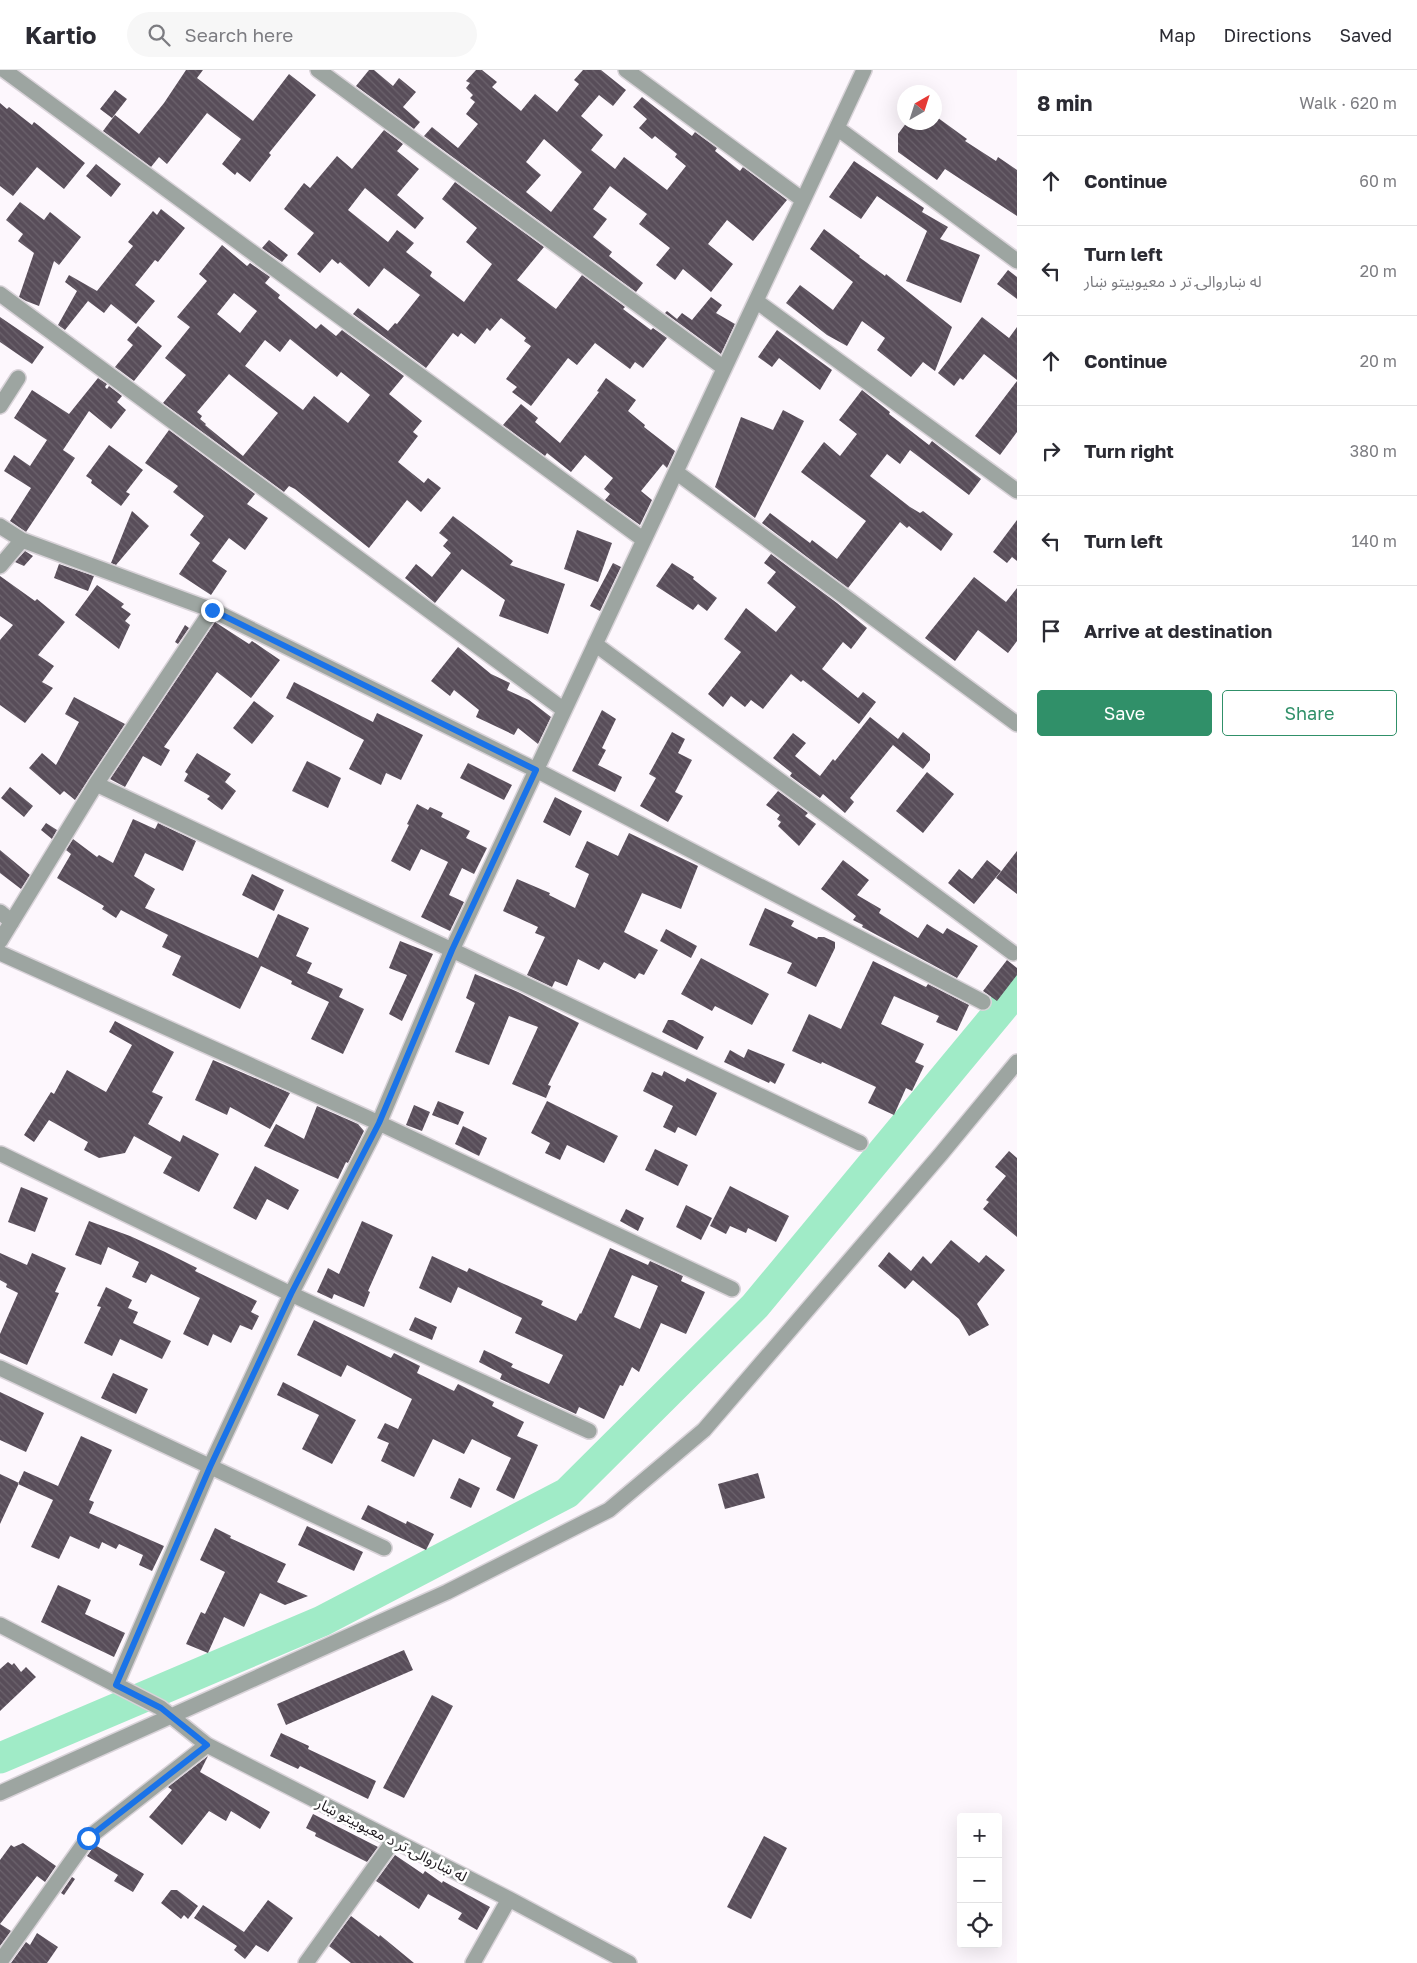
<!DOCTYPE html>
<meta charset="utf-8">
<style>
body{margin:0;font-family:"Golos Text","Noto Sans Arabic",sans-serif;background:#f7f7f7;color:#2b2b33}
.controls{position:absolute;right:15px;bottom:15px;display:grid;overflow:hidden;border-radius:5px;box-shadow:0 5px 20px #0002}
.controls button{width:45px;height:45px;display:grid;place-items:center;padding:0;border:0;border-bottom:1px solid #e1e1e2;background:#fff;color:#2b2b33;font:25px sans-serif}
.compass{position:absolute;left:897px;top:15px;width:45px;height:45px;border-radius:50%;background:#fff;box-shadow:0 5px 20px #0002;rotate:39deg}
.stop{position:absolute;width:15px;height:15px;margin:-11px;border:4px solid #1a73e8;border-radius:50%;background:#fff}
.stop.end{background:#1a73e8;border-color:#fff;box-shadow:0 1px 5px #0008}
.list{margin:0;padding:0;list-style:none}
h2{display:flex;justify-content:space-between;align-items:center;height:65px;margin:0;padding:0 20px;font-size:21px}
h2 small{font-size:16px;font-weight:400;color:#7c7c81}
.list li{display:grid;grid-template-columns:32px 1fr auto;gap:15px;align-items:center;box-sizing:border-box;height:90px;padding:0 20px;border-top:1px solid #e1e1e2}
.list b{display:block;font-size:19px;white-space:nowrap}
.list p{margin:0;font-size:16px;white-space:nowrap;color:#7c7c81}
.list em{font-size:16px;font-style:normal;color:#7c7c81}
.actions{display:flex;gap:10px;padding:15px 20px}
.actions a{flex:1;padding:11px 0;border:1px solid #309069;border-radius:5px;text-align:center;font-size:18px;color:#309069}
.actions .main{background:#309069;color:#fff}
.icon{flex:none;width:28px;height:28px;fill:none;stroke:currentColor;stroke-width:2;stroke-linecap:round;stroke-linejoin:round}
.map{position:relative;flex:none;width:1017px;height:1893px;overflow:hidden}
header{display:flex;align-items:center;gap:30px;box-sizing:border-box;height:70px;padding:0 25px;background:#fff;border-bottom:1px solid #e1e1e2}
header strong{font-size:24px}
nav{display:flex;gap:28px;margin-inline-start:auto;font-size:18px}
.search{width:350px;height:45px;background:#f7f7f7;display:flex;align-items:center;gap:12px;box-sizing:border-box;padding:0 18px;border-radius:28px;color:#7c7c81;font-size:19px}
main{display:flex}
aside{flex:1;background:#fff}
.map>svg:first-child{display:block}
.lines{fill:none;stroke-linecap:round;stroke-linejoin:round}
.river{stroke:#a0ebc7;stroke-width:31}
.building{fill:url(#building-back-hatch);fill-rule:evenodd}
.minor-casing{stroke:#d9d3d9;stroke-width:18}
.minor{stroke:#9da5a1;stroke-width:15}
.route{stroke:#1a73e8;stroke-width:6}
.labels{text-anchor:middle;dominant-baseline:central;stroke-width:5;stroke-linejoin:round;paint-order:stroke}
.street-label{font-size:15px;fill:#1e191e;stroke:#fff}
</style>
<header>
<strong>Kartio</strong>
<div class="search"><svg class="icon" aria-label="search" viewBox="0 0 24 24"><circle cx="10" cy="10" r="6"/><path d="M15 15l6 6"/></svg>Search here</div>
<nav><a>Map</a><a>Directions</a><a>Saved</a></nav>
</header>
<main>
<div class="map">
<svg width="1017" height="1893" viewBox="0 0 1017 1893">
<defs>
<pattern id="building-back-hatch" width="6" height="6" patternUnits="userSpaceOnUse" patternTransform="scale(1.25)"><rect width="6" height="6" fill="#584d59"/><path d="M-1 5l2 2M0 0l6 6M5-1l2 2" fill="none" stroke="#6c636d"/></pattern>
</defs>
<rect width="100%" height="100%" fill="#fdf7fd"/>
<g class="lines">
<path class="river" d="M0 1688 322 1551 567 1423 755 1236 1017 920"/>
</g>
<path class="building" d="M186 0H203L197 8 253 51 289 4 316 25 269 83 271 85 250 112 237 102 235 105 222 94 241 69 207 43 167 94 159 87 151 97 103 61 115 45 139 64 164 33Z
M369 0H374L393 16 399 8 416 22 403 37 420 52 414 59 356 16Z
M476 0H482L497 12 492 17 521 41 535 24 557 42 579 14 574 10 583 0H601L626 20 613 36 599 25 581 46 603 65 591 80 615 99 624 87 667 120 686 96 675 87 677 84 655 66 652 69 639 58 647 49 633 37 642 27 692 66 695 62 717 78 715 81 740 101 743 97 787 130 753 171 727 150 708 174 733 194 711 222 683 199 675 210 656 195 670 178 639 154 647 144 610 116 593 139 607 149 593 167 612 182 609 186 643 213 636 222 424 66 432 57 458 78 478 54 466 44 475 32 470 28 473 25 466 18 470 13 466 11ZM544 69 582 102 551 142 526 122 541 105 526 92Z
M115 20 127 29 112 48 100 39Z
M0 33 7 39 9 37 32 55 34 52 38 55 85 93 64 119 37 97 13 126 0 116Z
M934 45 967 69 965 71 996 91 998 87 1017 100V146L945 99 937 110 898 82V64L907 52H934Z
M384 60 403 74 397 81 419 99 397 125 424 148 415 159 365 118 348 140 388 172 397 160 414 173 406 182 432 202 430 206 464 232 492 194 466 172 477 158 442 129 455 112 544 177 517 210 556 239 582 205 625 237 623 239 651 260 653 258 667 268 643 298 635 292 630 299 595 273 577 295 568 288 531 336 512 322 517 317 506 309 531 276 524 271 526 268 501 248 490 261 487 258 475 274 461 263 458 267 453 263 426 298 353 244 358 238 388 261 395 253 397 254 420 225 384 198 369 217 340 192 338 194 332 189 320 203 297 184 314 163 284 139 304 113 310 118 337 86 352 99Z
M854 91 924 138 922 142 948 157 940 169 980 185 961 233 906 211 927 161 877 126 861 149 829 127Z
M96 94 121 114 111 127 86 106Z
M20 132 44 150 50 142 81 167 59 195 54 191 39 236 26 231 19 227 34 183 18 171 23 164 6 150Z
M161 139 185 158 158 192 155 190 135 215 155 231 136 254 111 234 104 243 88 231 65 260 58 255 77 221 65 212 69 205 97 221 133 176 128 172 153 141 157 145Z
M824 159 860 186 859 187 885 206 886 204 952 257 935 301 923 292 911 307 877 280 885 268 862 251 847 276 827 265 786 233 800 215 833 240 853 212 810 179Z
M269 170 288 185 282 192 262 178Z
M222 175 247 196 250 193 270 207 265 213 280 225 278 228 316 259 321 254 336 266 342 260 404 306 389 324 422 351 413 362 418 366 398 392 424 413 428 408 441 418 421 442 407 430 369 478 295 419 289 416 284 422 163 333 186 305 165 288 190 257 177 247 207 211 199 204ZM234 223 257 241 240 263 217 244ZM290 269 337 307 341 302 370 325 348 353 314 326 303 340 245 296 265 270 280 282ZM229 304 278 343 243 386 205 355 206 354 200 349 202 346 197 342Z
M1008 200 1017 207V229L997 214Z
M711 227 722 235 716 243 735 254 721 284 665 243 667 241 677 249 682 243 692 250Z
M0 247 44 277 32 294 0 272Z
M982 247 1009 268 1017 257V310L984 284 963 310 960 308 954 316 938 303Z
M138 256 162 276 134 311 115 297 133 275 127 270Z
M777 260 832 300 820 320 779 288 772 297 758 287Z
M98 308 107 314 105 317 107 319 109 316 122 326 117 332 126 340 111 359 89 341 63 380 75 388 26 462 10 451 31 418 4 401 14 385 30 396 47 370 14 348 32 320 69 344Z
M606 308 636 330 628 341 645 355 644 357 675 381 667 398 663 394 641 421 652 430 640 455 605 430 610 424 604 419 613 408 585 385 571 402 547 383 545 386 503 355 521 334 538 348 535 352 560 373 599 322 597 321Z
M1017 311V362L1000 385 975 366Z
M862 320 890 342 889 344 929 375 932 371 981 409 969 425 910 380 900 394 887 384 870 406 910 437 920 443 923 441 953 464 941 481 909 456 907 458 900 452 848 518 762 453 770 443 810 473 812 470 837 489 866 451 801 402 824 372 840 386 857 364 839 350Z
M783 340 804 351 755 448 715 417 741 347 773 360Z
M169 360 255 424 247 434 268 448 245 480 229 468 212 491 227 501 211 525 179 504 200 473 190 465 204 446 173 422 178 416 145 393Z
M109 375 143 400 126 422 130 424 121 436 91 413 92 410 86 406Z
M132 441 149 456 116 495 111 493Z
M453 446 513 491 510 495 565 514 548 564 499 546 505 530 462 499 435 533 405 508 416 494 432 507 451 483 443 476 448 470 439 463Z
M1017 450V491L1012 487 1007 493 993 482Z
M577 460 612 473 598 512 564 499Z
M25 481 33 486 24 496 15 492Z
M771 484 837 533 867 558 851 579 843 572 822 599 858 628 863 622 876 632 859 654 803 610 801 612 791 604 763 639 751 630 745 637 731 626 723 637 708 624 741 582 724 569 746 538 776 562 796 537 767 513 776 502 764 493Z
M613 493 621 497 600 541 590 536Z
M672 493 694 507 693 509 717 528 707 541 698 534 693 540 656 516Z
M59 494 94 506 88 521 54 508Z
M0 506 35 531 37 529 65 552 38 585 54 596 42 612 53 618 25 653 0 635V570L13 555 0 546Z
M974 507 1006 532 1017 518V571L1008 583 978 560 955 591 925 568Z
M97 515 124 534 121 537 131 544 125 551 130 555 119 579 75 545Z
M215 552 249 574 252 571 280 590 251 628 217 602 164 677 170 680 161 696 143 686 125 717 110 709Z
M185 555 189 558 178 574 175 572Z
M458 577 491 604 510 613 507 620 529 630 551 647 538 674 518 658 514 665 476 647 479 640 454 620 450 626 431 611Z
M294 612 373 652 377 643 423 665 401 710 386 703 381 715 349 699 364 670 286 628Z
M74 627 125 654 75 730 64 721 60 725 29 698 42 683 56 695 79 652 65 644Z
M254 631 274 646 252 674 233 658Z
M602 640 616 649 602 678 606 680 598 695 622 707 615 722 572 701Z
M870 647 898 669 903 662 930 684V690L923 699 893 675 850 728 854 732 845 743 823 724 820 728 790 706 792 703 773 688 793 663 806 673 795 686 820 706 833 689 835 691Z
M672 662 685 669 678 683 692 690 675 722 683 726 668 752 640 736 656 708 649 704Z
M197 683 231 704 225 712 236 721 222 740 207 729 210 726 184 711 188 704 185 702Z
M307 691 341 708 328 738 292 721Z
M468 693 512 715 504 730 460 708Z
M927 702 954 724 923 763 896 741Z
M10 717 33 736 24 747 1 728Z
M778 721 808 743 805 746 816 754 799 776 778 756 781 752 777 749 780 745 766 735Z
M555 727 582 741 570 766 543 752Z
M417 734 428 740 430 737 443 743 441 747 470 761 466 768 487 778 474 804 462 798 449 825 464 832 450 861 421 847 448 792 421 779 410 801 391 791 409 755 407 754Z
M133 749 155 759 158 753 196 771 183 801 145 783 134 806 155 819 145 838 258 888 278 844 309 858 296 886 312 893 307 903 343 919 339 927 364 939 343 984 311 969 329 932 291 914 292 911 261 896 240 939 172 905 181 886 162 877 168 865 121 840 116 848 102 839 104 836 57 808 71 784 66 780 73 769 97 787 99 785 113 793Z
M46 753 57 760 52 769 41 760Z
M629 763 698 796 681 839 642 823 624 862 658 880 644 905 639 903 635 909 604 892 599 900 578 889 567 916 555 911 552 917 527 905 545 867 535 863 538 857 503 841 517 809 550 823 549 825 575 838 589 804 575 797 587 771 618 786Z
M0 780 30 805 21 819 0 803Z
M1017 781V824L996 808Z
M843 790 869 810 857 825 881 839 879 843 918 868 927 854 943 864 947 858 978 876 957 908 862 857 863 855 853 850 856 846 821 819Z
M987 790 1001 801 974 834 948 813 959 799 972 809Z
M252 804 284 820 274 841 242 825Z
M765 838 794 851 791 856 817 869 818 867H824L835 872V878L816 917 787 903 792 893 749 875Z
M666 859 697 876 691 888 660 871Z
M400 871 433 884 402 951 389 944 407 905 389 898Z
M701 888 769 924 752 955 715 936 712 941 681 924Z
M1007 890 1017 898V905L997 931 983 921Z
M873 891 926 917 928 914 969 935 957 961 936 952 939 946 894 926 881 954 924 974 915 992 924 996 912 1021 906 1018 894 1045 868 1033 876 1017 822 992 821 994 792 981 809 944 841 959Z
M475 904 518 922 579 953 548 1015 551 1016 546 1028 512 1014 538 957 509 946 489 995 455 982 475 933 466 928Z
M668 950H673L704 967 697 980 662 962Z
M115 951 174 982 152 1022 163 1027 148 1054 180 1072 183 1065 219 1084 199 1122 163 1103 172 1087 134 1066 125 1083 99 1088 84 1080 88 1072 49 1050 34 1072 24 1065 51 1022 54 1024 67 1000 106 1022 132 975 109 962Z
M748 979 785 994 775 1014 770 1011 769 1013 724 992 730 980 744 988Z
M213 990 290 1023 270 1059 230 1037 227 1045 195 1030Z
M664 1001 685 1012 687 1008 717 1023 696 1066 678 1057 675 1063 663 1057 673 1036 643 1021 652 1002 662 1006Z
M438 1031 464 1042 458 1055 432 1045Z
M547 1031 618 1066 604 1093 567 1075 560 1090 545 1083 550 1073 531 1063Z
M414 1035 430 1042 422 1061 406 1055Z
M317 1036 358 1054 364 1061 348 1093 346 1092 338 1109 264 1076 276 1054 304 1069Z
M463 1056 487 1068 479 1086 455 1074Z
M655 1079 688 1095 678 1116 645 1100Z
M1009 1081 1017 1088V1167L983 1139 989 1132 986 1130 1006 1106 995 1097Z
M255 1096 299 1120 288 1140 267 1129 256 1150 233 1138Z
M730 1116 789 1146 776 1172 748 1158 746 1163 730 1156 726 1164 710 1156Z
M21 1117 48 1128 35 1162 8 1152Z
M686 1135 712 1148 701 1170 676 1157Z
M626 1139 644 1148 638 1161 620 1151Z
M89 1151 130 1166 165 1182 197 1198 195 1201 257 1231 251 1242 259 1246 252 1260 240 1255 231 1273 213 1264 208 1276 183 1264 200 1228 151 1204 146 1213 132 1207 139 1192 108 1177 101 1195 75 1185Z
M362 1151 393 1165 368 1221 370 1222 364 1237 334 1224 332 1229 317 1222 328 1198 339 1204Z
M951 1170 979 1193 986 1185 1005 1200 977 1234 989 1255 969 1266 959 1249 913 1210 905 1219 878 1196 889 1182 911 1201 923 1186 931 1194Z
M610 1178 648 1195 650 1191 683 1206 681 1211 705 1222 686 1264 661 1253 639 1302 632 1297 623 1316 620 1315 604 1349 579 1337 576 1344 500 1309 502 1304 479 1292 484 1280 513 1294 511 1297 549 1314 563 1285 515 1263 522 1248 458 1217 451 1233 419 1218 432 1186 467 1202 469 1198 504 1214 543 1231 541 1235 576 1251 580 1243 581 1244ZM632 1205 658 1216 640 1259 614 1247Z
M0 1183 27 1195 32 1183 66 1198 55 1222 59 1223 27 1295 0 1283V1264L18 1223 6 1217 7 1214 0 1210Z
M106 1217 132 1230 128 1238 138 1242 133 1253 171 1271 162 1289 120 1269 112 1286 84 1273 101 1237 97 1236Z
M415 1247 437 1257 432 1270 409 1260Z
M314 1250 391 1288 394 1283 420 1296 417 1303 454 1321 458 1314 494 1332 492 1336 524 1352 517 1366 538 1375 514 1429 496 1420 511 1388 472 1369 464 1384 433 1369 414 1407 381 1391 389 1373 377 1368 385 1353 398 1359 412 1329 347 1295 341 1307 297 1285Z
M113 1303 148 1319 136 1344 101 1328Z
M283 1312 356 1350 332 1394 302 1379 319 1345 277 1325Z
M0 1322 44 1343 26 1382 0 1370Z
M81 1366 112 1380 89 1430 94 1432 89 1443 164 1476 152 1501 139 1495 143 1485 119 1474 116 1479 102 1472 99 1479 70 1466 59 1489 31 1477 53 1430 18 1414 24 1401 58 1416Z
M758 1403 765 1428 725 1439 718 1414Z
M0 1404 19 1413 0 1454Z
M459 1408 480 1418 471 1438 450 1428Z
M368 1435 406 1454 407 1451 434 1464 426 1480 361 1449Z
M307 1456 363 1482 354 1501 298 1475Z
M215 1458 231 1466 230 1468 286 1494 277 1512 308 1526 285 1535 260 1523 244 1557 224 1547 208 1583 186 1574 201 1542 205 1544 225 1502 200 1490Z
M58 1515 91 1530 85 1544 125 1563 114 1587 41 1552Z
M404 1580 413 1600 286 1655 277 1634Z
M8 1592 12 1595 14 1593 21 1602 26 1597 36 1607 0 1641V1599Z
M432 1625 453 1636 404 1728 383 1718Z
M281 1663 309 1676 308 1679 376 1711 368 1729 300 1696 298 1699 270 1686Z
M208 1686 200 1702 270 1742 260 1759 231 1741 226 1751 209 1741 182 1775 149 1747 172 1720 168 1717Z
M313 1744 378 1777 367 1792 315 1766 316 1763 306 1758Z
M764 1766 787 1778 751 1849 727 1837Z
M23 1773 56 1796 45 1812 37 1806 0 1854 11 1861 0 1876V1790L11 1775 14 1777Z
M95 1775 144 1804 133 1822 114 1811 118 1805 87 1786Z
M395 1785 423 1804 425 1801 442 1813 443 1811 490 1837 477 1860 458 1849 462 1843 428 1824 419 1839 376 1811Z
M72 1807 75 1809 64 1825 61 1823Z
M171 1820H177L198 1836 188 1849 184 1845 181 1849 161 1833Z
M268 1830 293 1848 268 1882 256 1875 245 1889 234 1880 237 1876 194 1848 203 1835 244 1862Z
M351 1846 379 1867 380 1865 414 1893H351L329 1876Z
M37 1863 58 1877 47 1893H11L26 1872 30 1875Z"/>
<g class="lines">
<defs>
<path id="minor" d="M4 0 644 470
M318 0 724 298
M626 0 803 130
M837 58 1017 191
M0 224 564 640
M756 231 1017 421
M0 336 18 308
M676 402 1017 654
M0 456 22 470 212 540 536 700 983 932
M0 496 22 470
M595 574 1013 883
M96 714 452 880 860 1073
M0 842 12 852
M0 871 96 714 212 540
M0 883 379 1053 732 1219
M1 1084 291 1224 589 1361
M0 1298 384 1478
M0 1555 161 1638 207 1675 509 1829 629 1893
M116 1615 210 1397 291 1224 379 1053 452 880 864 0
M0 1723 447 1522 609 1440 704 1360 941 1084 1017 992
M0 1892 88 1768 207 1675
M306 1893 394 1770
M473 1893 509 1829"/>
</defs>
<use href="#minor" class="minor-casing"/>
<use href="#minor" class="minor"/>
</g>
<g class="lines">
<path class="route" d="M88 1768 207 1675 161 1638 116 1615 210 1397 291 1224 379 1053 452 880 536 700 212 540"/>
</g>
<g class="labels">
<g class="street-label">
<text transform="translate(392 1769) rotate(27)">له ښاروالۍ تر د معیوبیتو ښار</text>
</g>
</g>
</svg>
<div class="controls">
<button>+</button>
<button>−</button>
<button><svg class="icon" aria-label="locate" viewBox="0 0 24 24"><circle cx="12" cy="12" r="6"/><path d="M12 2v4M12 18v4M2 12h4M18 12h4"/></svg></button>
</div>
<svg class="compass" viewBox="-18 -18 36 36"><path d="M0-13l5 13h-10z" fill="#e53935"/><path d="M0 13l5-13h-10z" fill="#7c7c81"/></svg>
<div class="stop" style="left:88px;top:1768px"></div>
<div class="stop end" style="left:212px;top:540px"></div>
</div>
<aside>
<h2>8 min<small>Walk · 620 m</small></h2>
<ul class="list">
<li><svg class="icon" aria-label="ahead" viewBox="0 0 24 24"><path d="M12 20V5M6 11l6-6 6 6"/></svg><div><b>Continue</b></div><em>60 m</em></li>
<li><svg class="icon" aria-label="left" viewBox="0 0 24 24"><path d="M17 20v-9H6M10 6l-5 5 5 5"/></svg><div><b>Turn left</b><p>له ښاروالۍ تر د معیوبیتو ښار</p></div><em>20 m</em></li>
<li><svg class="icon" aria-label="ahead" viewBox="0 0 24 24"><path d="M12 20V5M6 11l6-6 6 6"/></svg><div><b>Continue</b></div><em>20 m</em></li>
<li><svg class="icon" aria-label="right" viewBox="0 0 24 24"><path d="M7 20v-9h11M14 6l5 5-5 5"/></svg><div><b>Turn right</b></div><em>380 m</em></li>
<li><svg class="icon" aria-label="left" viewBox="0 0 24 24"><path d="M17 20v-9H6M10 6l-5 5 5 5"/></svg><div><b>Turn left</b></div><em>140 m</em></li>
<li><svg class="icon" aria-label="arrive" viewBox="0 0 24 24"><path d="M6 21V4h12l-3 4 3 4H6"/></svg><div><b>Arrive at destination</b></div></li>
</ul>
<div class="actions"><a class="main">Save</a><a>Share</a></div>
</aside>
</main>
